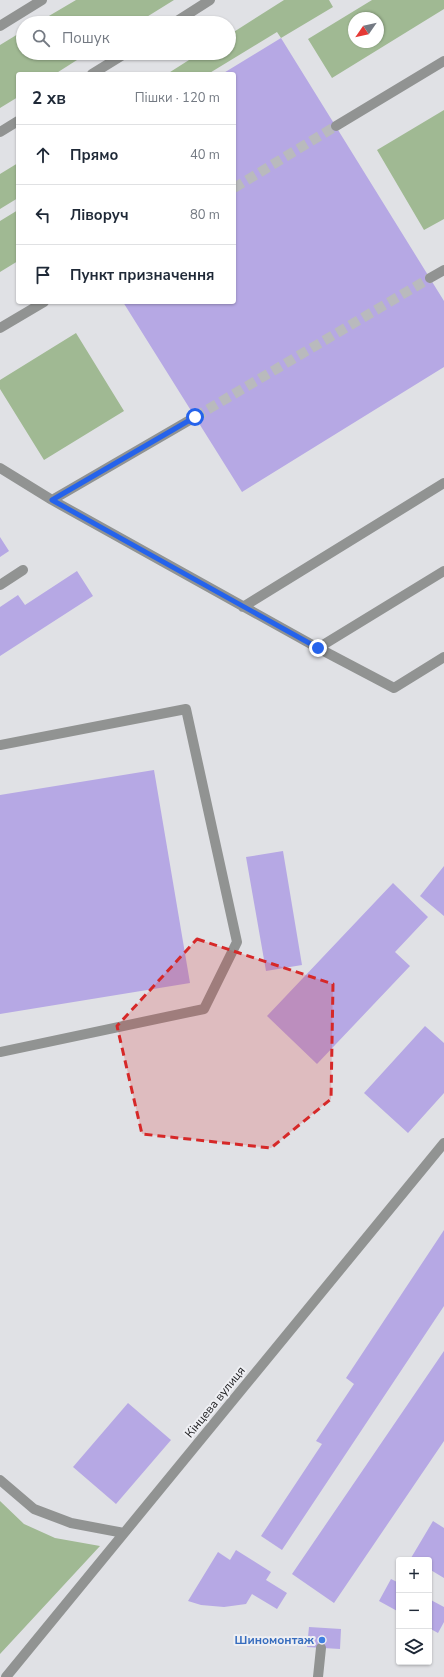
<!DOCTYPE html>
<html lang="uk">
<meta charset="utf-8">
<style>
body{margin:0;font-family:"Nunito Sans",sans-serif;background:#f6f6f7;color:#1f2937}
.controls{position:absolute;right:12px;bottom:12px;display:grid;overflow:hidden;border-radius:4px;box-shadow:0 1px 3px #0004}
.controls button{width:36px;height:36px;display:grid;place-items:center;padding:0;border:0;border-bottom:1px solid #e0e1e3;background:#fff;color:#1f2937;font:20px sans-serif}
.compass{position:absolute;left:348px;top:12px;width:36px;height:36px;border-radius:50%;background:#fff;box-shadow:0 1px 3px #0004;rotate:236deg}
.stop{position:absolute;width:12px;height:12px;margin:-9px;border:3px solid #2563eb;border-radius:50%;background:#fff}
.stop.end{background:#2563eb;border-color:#fff;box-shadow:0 1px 4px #0008}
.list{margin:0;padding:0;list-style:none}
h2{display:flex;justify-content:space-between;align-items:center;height:52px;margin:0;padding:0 16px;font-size:17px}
h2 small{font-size:13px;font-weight:400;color:#747a83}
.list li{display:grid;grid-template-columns:26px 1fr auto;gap:12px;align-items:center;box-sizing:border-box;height:60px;padding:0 16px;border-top:1px solid #e0e1e3}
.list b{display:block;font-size:15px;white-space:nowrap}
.list em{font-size:13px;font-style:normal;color:#747a83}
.icon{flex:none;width:22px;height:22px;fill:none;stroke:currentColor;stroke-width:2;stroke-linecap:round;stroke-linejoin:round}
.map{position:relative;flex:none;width:444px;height:1677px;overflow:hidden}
.search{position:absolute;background:#fff;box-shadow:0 1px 3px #0004;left:16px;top:16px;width:220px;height:44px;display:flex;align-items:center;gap:10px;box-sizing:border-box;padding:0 14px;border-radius:22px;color:#747a83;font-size:15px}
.panel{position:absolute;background:#fff;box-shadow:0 1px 3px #0004;left:16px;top:72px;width:220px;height:232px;border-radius:4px}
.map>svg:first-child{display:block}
.green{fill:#a0b993;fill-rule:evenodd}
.building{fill:#b6a8e4}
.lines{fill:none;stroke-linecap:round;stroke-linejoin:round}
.minor-tunnel{stroke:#b9babd;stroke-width:10;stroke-dasharray:10 5;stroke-linecap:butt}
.minor{stroke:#919392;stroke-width:10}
.route{stroke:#2563eb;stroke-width:5}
.marked{fill:#d62828;fill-opacity:0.2;stroke:#d62828;stroke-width:3;stroke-dasharray:8 5;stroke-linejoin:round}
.shop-dot{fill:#3f7fe0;stroke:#eeeff3;stroke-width:1.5}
.labels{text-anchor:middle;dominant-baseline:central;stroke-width:4;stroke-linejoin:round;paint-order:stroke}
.street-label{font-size:12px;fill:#1c1c1e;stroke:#eeeff3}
.shop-label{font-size:12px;font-weight:bold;fill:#366cbe;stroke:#eeeff3;text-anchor:end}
</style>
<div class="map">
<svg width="444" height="1677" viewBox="0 0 444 1677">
<rect width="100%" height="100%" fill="#e0e1e5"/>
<path class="green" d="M76 0H174L137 23H37Z
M284 0H329L333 7 281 38 277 32 208 74H167L200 53H229V35Z
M372 0H444V9L332 78 308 39ZM354 18H378V42H354Z
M23 31V53H88L55 74H18V97L0 108V45Z
M444 110V219L424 230 377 150Z
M18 163V198L0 209V174Z
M18 210V261L0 272V221Z
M76 333 124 411 44 460 0 389V380Z
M0 1501 24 1524 55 1538 100 1546 0 1654Z"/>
<path class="building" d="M281 38 444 301V367L242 492 123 302H234V74H222Z
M0 537 9 551 0 557Z
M77 571 93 596 0 656V607L18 595 25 605Z
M154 770 190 983 0 1014V795Z
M283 851 302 965 266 971 246 857Z
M444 866V916L420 896Z
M393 883 428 917 395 952 410 966 317 1064 267 1016Z
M425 1026 444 1043V1093L408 1133 364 1093Z
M444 1230V1306L282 1550 261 1536 322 1444 316 1441 354 1384 346 1378Z
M444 1351V1441L334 1603 292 1574Z
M128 1403 171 1440 116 1504 73 1467Z
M433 1521 444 1528V1578L429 1569V1560H414L411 1558Z
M236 1550 271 1572 266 1580 287 1593 277 1609 252 1594 246 1604 224 1607 201 1605 188 1601 218 1552 230 1560Z
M391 1579 399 1583V1612L379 1601Z
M429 1599 444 1607V1622L438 1633 429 1628Z
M309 1627 341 1629 340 1649 307 1647Z"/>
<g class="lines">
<path class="minor-tunnel" d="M234 188 336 126
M195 417 430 278"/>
<path class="minor" d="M174 23 210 0
M0 26 42 0
M92 74 126 53
M336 126 444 61
M0 132 18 121
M430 278 444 270
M0 328 44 302
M0 468 52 500 318 648 444 571
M52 500 195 417
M0 585 23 570
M243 607 444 483
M318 648 394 688 444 657
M0 745 186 709 237 942 204 1009 0 1052
M0 1480 34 1509 71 1523 124 1533
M6 1677 444 1143
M318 1677 321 1648"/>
</g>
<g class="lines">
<path class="route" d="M195 417 52 500 318 648"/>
</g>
<path class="marked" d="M197 939 333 984 331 1099 271 1148 142 1134 117 1026Z"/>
<circle class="shop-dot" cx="322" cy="1640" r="4"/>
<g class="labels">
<g class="street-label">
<text transform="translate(215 1402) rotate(-51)">Кінцева вулиця</text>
</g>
<g class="shop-label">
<text x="314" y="1640">Шиномонтаж</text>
</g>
</g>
</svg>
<div class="controls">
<button>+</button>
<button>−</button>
<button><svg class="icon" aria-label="layers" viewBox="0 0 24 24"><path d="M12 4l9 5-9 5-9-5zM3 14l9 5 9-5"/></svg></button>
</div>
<svg class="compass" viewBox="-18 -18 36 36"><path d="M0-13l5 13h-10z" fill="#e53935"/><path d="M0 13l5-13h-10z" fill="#747a83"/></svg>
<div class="stop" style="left:195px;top:417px"></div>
<div class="stop end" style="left:318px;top:648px"></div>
<div class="search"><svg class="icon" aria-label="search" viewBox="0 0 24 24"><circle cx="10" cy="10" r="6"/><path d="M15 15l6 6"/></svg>Пошук</div>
<section class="panel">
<h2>2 хв<small>Пішки · 120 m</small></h2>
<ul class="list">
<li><svg class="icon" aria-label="ahead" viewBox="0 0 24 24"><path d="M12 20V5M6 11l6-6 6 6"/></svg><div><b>Прямо</b></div><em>40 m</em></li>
<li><svg class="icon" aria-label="left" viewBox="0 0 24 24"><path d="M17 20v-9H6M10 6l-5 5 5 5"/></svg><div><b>Ліворуч</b></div><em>80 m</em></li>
<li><svg class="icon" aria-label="arrive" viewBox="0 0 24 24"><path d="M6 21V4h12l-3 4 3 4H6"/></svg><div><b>Пункт призначення</b></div></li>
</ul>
</section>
</div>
